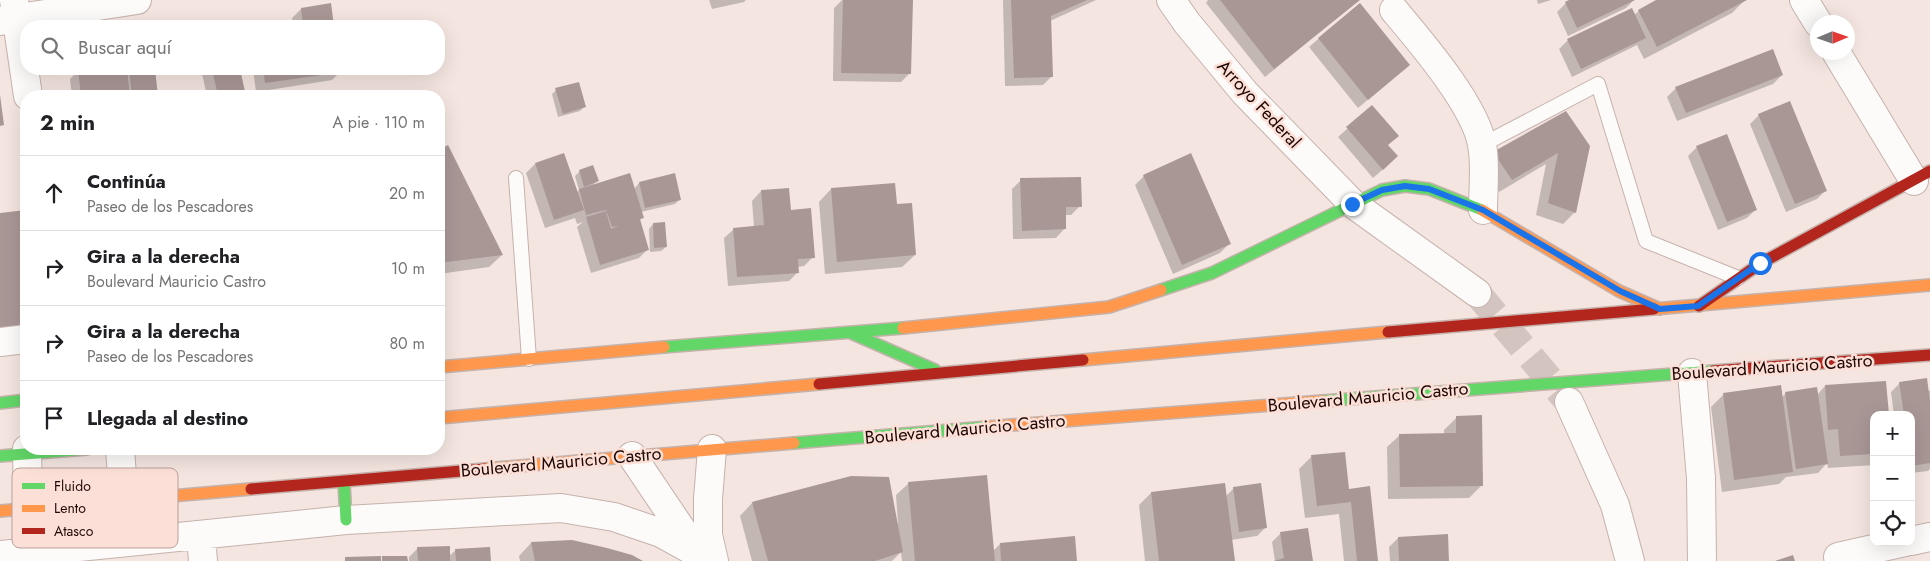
<!DOCTYPE html>
<html lang="es">
<meta charset="utf-8">
<style>
body{margin:0;font-family:Jost,sans-serif;background:#f6f6f6;color:#202124}
.controls{position:absolute;right:15px;bottom:15px;display:grid;overflow:hidden;border-radius:10px;box-shadow:0 5px 20px #0002}
.controls button{width:45px;height:45px;display:grid;place-items:center;padding:0;border:0;border-bottom:1px solid #e0e0e0;background:#fff;color:#202124;font:25px sans-serif}
.compass{position:absolute;left:1810px;top:15px;width:45px;height:45px;border-radius:50%;background:#fff;box-shadow:0 5px 20px #0002;rotate:88deg}
.stop{position:absolute;width:15px;height:15px;margin:-11px;border:4px solid #1a73e8;border-radius:50%;background:#fff}
.stop.end{background:#1a73e8;border-color:#fff;box-shadow:0 1px 5px #0008}
.list{margin:0;padding:0;list-style:none}
h2{display:flex;justify-content:space-between;align-items:center;height:65px;margin:0;padding:0 20px;font-size:21px}
h2 small{font-size:16px;font-weight:400;color:#757577}
.list li{display:grid;grid-template-columns:32px 1fr auto;gap:15px;align-items:center;box-sizing:border-box;height:75px;padding:0 20px;border-top:1px solid #e0e0e0}
.list b{display:block;font-size:19px;white-space:nowrap}
.list p{margin:0;font-size:16px;white-space:nowrap;color:#757577}
.list em{font-size:16px;font-style:normal;color:#757577}
.icon{flex:none;width:28px;height:28px;fill:none;stroke:currentColor;stroke-width:2;stroke-linecap:round;stroke-linejoin:round}
.map{position:relative;flex:none;width:1930px;height:561px;overflow:hidden}
.search{position:absolute;background:#fff;box-shadow:0 5px 20px #0002;left:20px;top:20px;width:425px;height:55px;display:flex;align-items:center;gap:12px;box-sizing:border-box;padding:0 18px;border-radius:20px;color:#757577;font-size:19px}
.panel{position:absolute;background:#fff;box-shadow:0 5px 20px #0002;left:20px;top:90px;width:425px;height:365px;border-radius:20px}
.map>svg:first-child{display:block}
.shadow{fill:#0003}
.building{fill:#a99796}
.lines{fill:none;stroke-linecap:round;stroke-linejoin:round}
.street-tunnel{stroke:#d4c4bf;stroke-width:28;stroke-dasharray:28 14;stroke-linecap:butt}
.lane-casing{stroke:#c5b2ac;stroke-width:16}
.street-casing{stroke:#c5b2ac;stroke-width:30}
.fast-casing{stroke:#c5b2ac;stroke-width:14}
.slow-casing{stroke:#c5b2ac;stroke-width:14}
.jam-casing{stroke:#c5b2ac;stroke-width:14}
.lane{stroke:#fdfbfa;stroke-width:14}
.street{stroke:#fdfbfa;stroke-width:28}
.fast{stroke:#63d668;stroke-width:11}
.slow{stroke:#ff974d;stroke-width:11}
.jam{stroke:#b3261e;stroke-width:11}
.route{stroke:#1a73e8;stroke-width:6}
.labels{text-anchor:middle;dominant-baseline:central;stroke-width:5;stroke-linejoin:round;paint-order:stroke}
.street-label{font-size:18px;fill:#1e0804;stroke:#fce0d8}
.key{fill:#fce0d8;stroke:#b99f98;stroke-width:1}
.key-label{font-size:14px;fill:#1e0804}
</style>
<div class="map">
<svg width="1930" height="561" viewBox="0 0 1930 561">
<rect width="100%" height="100%" fill="#f4e5e0"/>
<path class="shadow" d="M709 0H746L744 2 712 9Z
M842 0H911L910 73 901 82 833 81 834 8Z
M1003 0H1096L1050 21 1052 76 1043 85 1005 86Z
M1208 0H1359L1265 77 1206 3Z
M1537 0H1551L1538 4Z
M1572 0H1634L1626 8 1568 36 1557 12 1566 3Z
M1659 0H1745L1732 13 1644 59 1637 45 1572 77 1559 49 1568 40 1634 15 1639 11Z
M330 4 333 26H293L292 18 301 9Z
M1359 4 1400 73 1358 108 1309 47Z
M92 69H153L157 96H72L70 79 79 70Z
M201 69H238L245 96H207Z
M253 69H341V71L332 80 256 92Z
M1782 75 1773 84 1677 121 1667 97 1676 88Z
M556 90 584 107 580 111 558 117 552 94Z
M395 93H417L418 96H392Z
M1372 107 1387 145 1388 165 1373 178 1338 137Z
M1566 113 1575 212 1563 224 1536 215 1546 164 1499 192 1481 165Z
M1759 115 1826 190 1817 199 1786 212 1750 124Z
M447 147 502 255 489 267 439 274V151Z
M1697 147 1756 209 1747 218 1718 230 1688 156Z
M535 164 577 192 579 190 575 176 580 171 597 181 592 186 634 189 639 183 680 199 675 204 641 212 643 217 639 221 648 249 639 258 591 273 577 227 583 222 577 224 575 218 545 228 526 173Z
M1144 176 1229 244 1220 253 1173 274 1135 185Z
M1021 180 1080 206 1071 215H1065V228L1056 238 1013 239 1012 189Z
M831 189 896 205 915 255 902 267 825 274 819 202Z
M761 191 790 211 813 257 804 266 797 267 798 272 789 281 728 286 724 238 734 229 754 227 752 201Z
M25 211 26 221V330L0 214Z
M653 224 666 247 661 251 650 252 649 229Z
M1900 383 1927 392 1930 390V469L1928 471 1911 473V415H1894L1891 392Z
M1825 386 1874 415V465L1828 468 1827 463 1818 473 1786 477 1779 484 1722 492 1711 407 1723 395 1782 397 1786 393 1817 395Z
M1457 417 1481 486 1469 498 1388 499 1387 447 1400 435 1444 434V430Z
M1312 456 1348 490 1377 561H1344L1339 514 1305 518 1299 469Z
M851 477 896 523H898L896 495 909 483 993 551 1000 544 1076 561H902L901 552 892 561H752L740 516 752 503Z
M1234 488 1266 527 1257 536 1231 540 1234 561H1145L1139 505 1151 493 1226 496Z
M1281 533 1312 561H1275L1272 542Z
M1398 538 1448 561H1390L1389 547Z
M531 543 640 561H520L519 556Z
M418 548 449 556 456 550 490 561H409V557Z"/>
<path class="building" d="M843 0H913L911 74 841 73Z
M1011 0H1087L1051 16 1053 77 1014 78Z
M1220 0H1360L1274 69Z
M1569 0H1635L1577 28 1565 2Z
M1656 0H1747L1657 47 1638 10Z
M331 3 334 26H303L301 8Z
M1360 3 1410 65 1368 100 1318 38Z
M1632 8 1646 38 1581 69 1567 39Z
M1773 49 1783 75 1686 113 1675 87Z
M78 69H127L130 96H81Z
M129 69H155L158 96H132Z
M212 69H240L246 96H218Z
M263 69H342L343 72 265 83Z
M579 82 586 107 563 114 555 88Z
M418 91 419 96H397L395 92Z
M0 95 4 125 0 126Z
M1790 101 1827 191 1795 204 1758 114Z
M1372 105 1399 136 1388 145 1398 156 1383 170 1346 127Z
M1566 111 1590 146 1576 213 1548 203 1558 153 1512 180 1493 152Z
M1727 134 1757 210 1727 222 1696 146Z
M448 145 503 255 439 263V150Z
M564 153 584 210 554 220 535 163Z
M1191 153 1231 244 1182 265 1143 175Z
M593 165 599 181 584 187 579 170Z
M630 173 644 218 640 219 649 250 600 265 586 217 606 211 611 229 618 226 612 227 606 210 586 215 579 189Z
M675 173 681 200 645 208 639 182Z
M1081 177 1082 207H1066V229L1022 231 1020 178Z
M895 183 897 204 912 203 916 255 837 262 831 188Z
M789 188 791 210 811 208 815 258 798 259 799 273 737 277 733 228 764 225 761 190Z
M26 210V329L0 332V213Z
M665 222 667 247 654 248 653 223Z
M1927 378 1930 402V463L1911 466V415H1904L1899 382Z
M1886 381 1889 415H1874V454L1840 456 1838 429 1828 430 1825 385Z
M1781 385 1793 472 1734 480 1723 393Z
M1817 387 1828 464 1796 469 1785 392Z
M1482 415 1483 486 1400 487 1399 434 1456 433V416Z
M1345 452 1349 489 1370 486 1378 561H1357L1351 502 1317 506 1311 455Z
M987 475 995 561H915L908 482Z
M851 476 889 477 903 552 875 561H768L752 502Z
M1225 483 1235 561H1159L1151 492Z
M1261 483 1267 528 1239 532 1233 487Z
M1308 528 1313 561H1274L1284 558 1280 532Z
M1448 534 1449 561H1399L1398 537Z
M1075 536 1077 561H1001L1000 543Z
M572 540 607 548 632 555 643 561H535L531 542Z
M450 546V561H418L417 547Z
M490 547 491 561H456L455 549Z
M1793 555 1795 561H1775Z
M381 556V561H345V557Z
M382 556H407L408 561H382Z"/>
<g class="lines">
<path class="street-tunnel" d="M1477 293 1566 399"/>
<defs>
<path id="lane" d="M1482 145 1598 84 1646 241 1738 278
M516 178 529 359"/>
<path id="street" d="M14 0 28 96
M1171 0 1187 23 1245 93 1353 204 1477 293
M1804 0 1818 23
M1394 10C1420 41 1476 106 1482 145 1486 164 1483 190 1483 210
M0 21 137 0
M1836 52 1914 181
M0 342 26 339
M1692 373 1701 478 1702 561
M1569 402 1615 505 1630 561
M27 449 29 552
M120 449 127 542
M712 449 708 499V535L714 561
M632 456 694 548
M201 536 203 561
M1911 541 1930 537
M0 555 346 520 561 508 614 517 661 533 699 554
M1839 561 1838 557 1905 542"/>
<path id="fast" d="M1161 290 1212 273 1382 190 1405 186 1429 189 1482 210
M851 333 935 370
M664 347 903 328
M1323 401 1713 371
M0 403 26 400
M794 443 987 427
M0 456 87 449
M344 482 346 520"/>
<path id="slow" d="M1482 210 1619 291 1660 309
M1654 309 1930 285
M903 328 1109 307 1161 290
M1083 360 1388 332
M439 367 664 347
M439 418 819 384
M987 427 1323 401
M485 469 794 443
M0 511 251 489"/>
<path id="jam" d="M1699 306 1761 263 1930 171
M1388 332 1654 309
M1713 371 1930 355
M819 384 1083 360
M251 489 485 469"/>
</defs>
<use href="#lane" class="lane-casing"/>
<use href="#street" class="street-casing"/>
<use href="#fast" class="fast-casing"/>
<use href="#slow" class="slow-casing"/>
<use href="#jam" class="jam-casing"/>
<use href="#lane" class="lane"/>
<use href="#street" class="street"/>
<use href="#fast" class="fast"/>
<use href="#slow" class="slow"/>
<use href="#jam" class="jam"/>
</g>
<g class="lines">
<path class="route" d="M1352 204 1382 190 1405 186 1429 189 1483 210 1620 291 1660 309 1698 306 1760 263"/>
</g>
<g class="labels">
<g class="street-label">
<text transform="translate(1259 104) rotate(47)">Arroyo Federal</text>
<text transform="translate(1772 367) rotate(-4)">Boulevard Mauricio Castro</text>
<text transform="translate(1368 397) rotate(-5)">Boulevard Mauricio Castro</text>
<text transform="translate(965 429) rotate(-5)">Boulevard Mauricio Castro</text>
<text transform="translate(561 462) rotate(-5)">Boulevard Mauricio Castro</text>
</g>
</g>
<rect x="12" y="468" width="166" height="80" rx="8" class="key"/>
<rect x="22" y="483" width="23" height="6" fill="#63d668"/>
<rect x="22" y="505" width="23" height="7" fill="#ff974d"/>
<rect x="22" y="528" width="23" height="6" fill="#b3261e"/>
<g class="key-label">
<text x="54" y="491">Fluido</text>
<text x="54" y="513">Lento</text>
<text x="54" y="536">Atasco</text>
</g>
</svg>
<div class="controls">
<button>+</button>
<button>−</button>
<button><svg class="icon" aria-label="locate" viewBox="0 0 24 24"><circle cx="12" cy="12" r="6"/><path d="M12 2v4M12 18v4M2 12h4M18 12h4"/></svg></button>
</div>
<svg class="compass" viewBox="-18 -18 36 36"><path d="M0-13l5 13h-10z" fill="#e53935"/><path d="M0 13l5-13h-10z" fill="#757577"/></svg>
<div class="stop" style="left:1760px;top:263px"></div>
<div class="stop end" style="left:1352px;top:204px"></div>
<div class="search"><svg class="icon" aria-label="search" viewBox="0 0 24 24"><circle cx="10" cy="10" r="6"/><path d="M15 15l6 6"/></svg>Buscar aquí</div>
<section class="panel">
<h2>2 min<small>A pie · 110 m</small></h2>
<ul class="list">
<li><svg class="icon" aria-label="ahead" viewBox="0 0 24 24"><path d="M12 20V5M6 11l6-6 6 6"/></svg><div><b>Continúa</b><p>Paseo de los Pescadores</p></div><em>20 m</em></li>
<li><svg class="icon" aria-label="right" viewBox="0 0 24 24"><path d="M7 20v-9h11M14 6l5 5-5 5"/></svg><div><b>Gira a la derecha</b><p>Boulevard Mauricio Castro</p></div><em>10 m</em></li>
<li><svg class="icon" aria-label="right" viewBox="0 0 24 24"><path d="M7 20v-9h11M14 6l5 5-5 5"/></svg><div><b>Gira a la derecha</b><p>Paseo de los Pescadores</p></div><em>80 m</em></li>
<li><svg class="icon" aria-label="arrive" viewBox="0 0 24 24"><path d="M6 21V4h12l-3 4 3 4H6"/></svg><div><b>Llegada al destino</b></div></li>
</ul>
</section>
</div>
